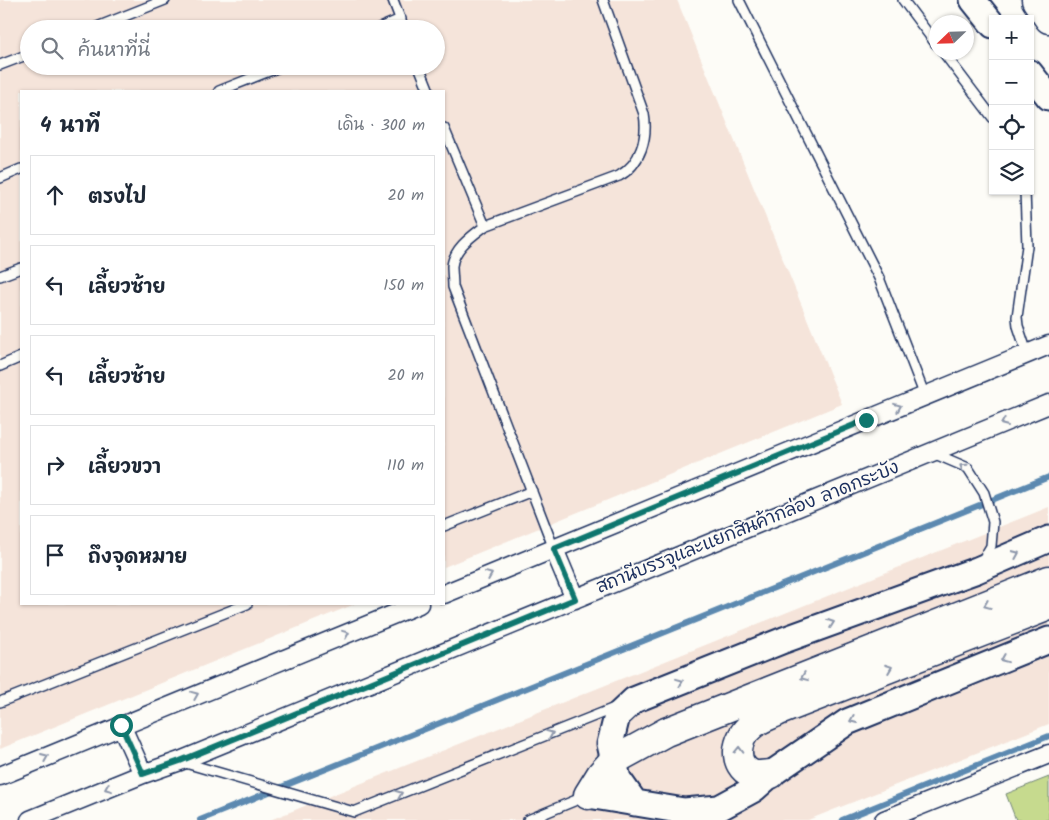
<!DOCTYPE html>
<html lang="th">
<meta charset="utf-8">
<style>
body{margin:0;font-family:Kalam,"Playpen Sans Thai",sans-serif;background:#f6f6f7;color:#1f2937}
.controls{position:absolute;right:15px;top:15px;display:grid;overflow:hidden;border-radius:0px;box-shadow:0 1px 4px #0004}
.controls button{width:45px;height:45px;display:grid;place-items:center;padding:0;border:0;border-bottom:1px solid #e0e1e3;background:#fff;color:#1f2937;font:25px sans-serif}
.compass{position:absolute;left:929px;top:15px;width:45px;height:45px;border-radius:50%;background:#fff;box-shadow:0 1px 4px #0004;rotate:247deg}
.stop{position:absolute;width:15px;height:15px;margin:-11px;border:4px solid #0f766e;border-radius:50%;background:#fff}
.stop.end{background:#0f766e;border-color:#fff;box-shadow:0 1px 5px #0008}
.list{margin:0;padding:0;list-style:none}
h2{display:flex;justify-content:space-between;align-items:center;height:65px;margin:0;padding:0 20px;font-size:21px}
h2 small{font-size:16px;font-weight:400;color:#747a83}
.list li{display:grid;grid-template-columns:32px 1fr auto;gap:15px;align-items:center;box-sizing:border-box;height:80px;margin:0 10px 10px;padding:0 10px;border:1px solid #e0e1e3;border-radius:0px}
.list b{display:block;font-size:19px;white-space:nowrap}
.list em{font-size:16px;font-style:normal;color:#747a83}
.icon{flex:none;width:28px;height:28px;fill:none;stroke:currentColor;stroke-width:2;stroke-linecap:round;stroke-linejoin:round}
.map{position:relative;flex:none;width:1049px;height:820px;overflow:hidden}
.search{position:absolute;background:#fff;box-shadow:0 1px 4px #0004;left:20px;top:20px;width:425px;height:55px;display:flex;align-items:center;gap:12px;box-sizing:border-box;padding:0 18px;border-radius:28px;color:#747a83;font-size:19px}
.panel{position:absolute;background:#fff;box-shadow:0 1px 4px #0004;left:20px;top:90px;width:425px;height:515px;border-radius:0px}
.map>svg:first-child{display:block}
.built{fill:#f5e4da;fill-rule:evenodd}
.green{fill:#c6da8e;stroke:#708476}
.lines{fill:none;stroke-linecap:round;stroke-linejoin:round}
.stream{stroke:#5b89b0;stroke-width:6}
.service-casing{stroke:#1b2f5e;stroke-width:12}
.minor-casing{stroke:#1b2f5e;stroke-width:21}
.secondary-casing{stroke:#1b2f5e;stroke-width:29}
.motorway-casing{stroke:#1b2f5e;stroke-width:31}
.service{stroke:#fdfcf7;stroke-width:9}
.minor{stroke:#fdfcf7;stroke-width:18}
.secondary{stroke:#fdfcf7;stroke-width:25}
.motorway{stroke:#fdfcf7;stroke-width:28}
.oneway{stroke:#8c96aa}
.route{stroke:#0f766e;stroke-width:6}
.labels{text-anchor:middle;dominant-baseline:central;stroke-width:4;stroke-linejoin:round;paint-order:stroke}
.street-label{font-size:18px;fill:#1b2f5e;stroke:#fdfcf7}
</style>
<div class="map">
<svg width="1049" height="820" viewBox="0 0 1049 820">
<rect width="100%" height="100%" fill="#fdfcf7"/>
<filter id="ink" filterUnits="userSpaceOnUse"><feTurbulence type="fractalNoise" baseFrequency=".02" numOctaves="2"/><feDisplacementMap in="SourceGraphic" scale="10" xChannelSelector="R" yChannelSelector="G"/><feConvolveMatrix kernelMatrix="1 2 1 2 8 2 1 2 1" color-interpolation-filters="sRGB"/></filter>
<g filter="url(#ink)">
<path class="built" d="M0 0H677L842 404 444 567V91H21V604H355L0 749ZM29 29H436V66H29Z
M1049 507V724L808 820H270Z"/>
<path class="green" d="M1049 777V820H1016L1006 794Z"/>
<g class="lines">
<path class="stream" d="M200 820 1049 477
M842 820 1049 736"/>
<defs>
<path id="service" d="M393 0 404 29
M739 0 879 278 925 396
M903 0 936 44
M92 29 165 0
M377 29 401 19
M943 52 993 118
M0 65 29 54
M419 66 429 91
M219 91 282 66
M444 128 485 226
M0 178 21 169
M1025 191 1027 246 1017 317 1018 326 1027 353
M0 276 21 268
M0 366 21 357
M933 453 968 468 984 493 993 522 991 546 982 561
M444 526 532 491
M554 549 453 287C453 280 452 273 452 266 454 248 472 236 485 226L619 176C641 164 648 137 644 114L603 0
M0 702 247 604
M182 762 354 812 617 707
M528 820 586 796"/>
<path id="minor" d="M554 549 575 599
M444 594 1049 345
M121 725 143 774
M0 776 419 604
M30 820 143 774 180 761 1049 404
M884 820 1049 754"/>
<path id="secondary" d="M973 0 993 25
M1030 73 1049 97
M588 795 684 811 719 808 754 789 771 774 847 722 1049 640
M635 803 618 779 610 744 617 716 634 700 784 640 977 570 1049 539"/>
<path id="motorway" d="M1036 0 1049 19
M771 774C766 774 757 776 752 774 731 765 736 738 751 726 758 719 770 716 779 711L1049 606
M588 795 601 774 613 761 666 732 1049 580"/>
</defs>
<use href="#service" class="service-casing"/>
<use href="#minor" class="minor-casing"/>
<use href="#secondary" class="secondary-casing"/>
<use href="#motorway" class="motorway-casing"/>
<use href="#service" class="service"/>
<use href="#minor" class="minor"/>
<use href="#secondary" class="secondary"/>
<use href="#motorway" class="motorway"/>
</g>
<defs><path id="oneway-chevron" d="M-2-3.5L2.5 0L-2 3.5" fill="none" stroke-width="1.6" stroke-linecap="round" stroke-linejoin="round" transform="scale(1.25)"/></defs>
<g class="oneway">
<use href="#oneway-chevron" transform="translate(898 407) rotate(-22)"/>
<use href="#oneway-chevron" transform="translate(1004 423) rotate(157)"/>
<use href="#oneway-chevron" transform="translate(963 467) rotate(-147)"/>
<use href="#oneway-chevron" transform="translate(1016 554) rotate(-23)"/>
<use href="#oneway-chevron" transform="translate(489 575) rotate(-22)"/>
<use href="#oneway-chevron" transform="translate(987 605) rotate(158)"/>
<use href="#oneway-chevron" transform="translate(831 623) rotate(-20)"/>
<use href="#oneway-chevron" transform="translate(346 634) rotate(-22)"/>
<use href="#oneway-chevron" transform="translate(1004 659) rotate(158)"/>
<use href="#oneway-chevron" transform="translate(889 668) rotate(-21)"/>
<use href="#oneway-chevron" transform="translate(804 677) rotate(158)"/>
<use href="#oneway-chevron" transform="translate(680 682) rotate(-22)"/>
<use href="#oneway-chevron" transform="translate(195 695) rotate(-22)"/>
<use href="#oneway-chevron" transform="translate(853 720) rotate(157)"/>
<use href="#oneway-chevron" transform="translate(550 734) rotate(-22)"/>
<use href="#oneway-chevron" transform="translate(739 750) rotate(-89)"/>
<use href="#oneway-chevron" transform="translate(45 757) rotate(-23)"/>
<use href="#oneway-chevron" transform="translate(108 788) rotate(158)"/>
<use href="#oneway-chevron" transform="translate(399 794) rotate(-22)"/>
</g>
</g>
<g class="lines" filter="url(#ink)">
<path class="route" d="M121 725 143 774 180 761 575 599 554 549 866 420"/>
</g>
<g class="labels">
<g class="street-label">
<text transform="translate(748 528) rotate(-22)">สถานีบรรจุและแยกสินค้ากล่อง ลาดกระบัง</text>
</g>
</g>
</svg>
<div class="controls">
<button>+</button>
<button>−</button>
<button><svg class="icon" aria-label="locate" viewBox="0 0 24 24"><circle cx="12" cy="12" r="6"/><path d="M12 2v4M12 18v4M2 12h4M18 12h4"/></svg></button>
<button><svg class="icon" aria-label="layers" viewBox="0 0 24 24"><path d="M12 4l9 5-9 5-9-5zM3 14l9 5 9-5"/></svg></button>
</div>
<svg class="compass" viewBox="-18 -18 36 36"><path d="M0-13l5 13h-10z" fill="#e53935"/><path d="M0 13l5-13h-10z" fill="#747a83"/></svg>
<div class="stop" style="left:121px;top:725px"></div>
<div class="stop end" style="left:866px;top:420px"></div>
<div class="search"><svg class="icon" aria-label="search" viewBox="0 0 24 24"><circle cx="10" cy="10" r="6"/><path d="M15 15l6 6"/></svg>ค้นหาที่นี่</div>
<section class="panel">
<h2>4 นาที<small>เดิน · 300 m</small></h2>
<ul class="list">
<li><svg class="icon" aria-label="ahead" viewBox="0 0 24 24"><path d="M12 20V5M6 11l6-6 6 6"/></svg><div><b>ตรงไป</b></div><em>20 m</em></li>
<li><svg class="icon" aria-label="left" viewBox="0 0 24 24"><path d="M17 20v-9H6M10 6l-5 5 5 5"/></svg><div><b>เลี้ยวซ้าย</b></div><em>150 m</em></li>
<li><svg class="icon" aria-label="left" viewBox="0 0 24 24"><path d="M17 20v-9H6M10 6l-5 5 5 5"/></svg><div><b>เลี้ยวซ้าย</b></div><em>20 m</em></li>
<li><svg class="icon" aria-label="right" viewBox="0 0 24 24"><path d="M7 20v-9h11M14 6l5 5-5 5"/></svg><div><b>เลี้ยวขวา</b></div><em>110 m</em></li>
<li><svg class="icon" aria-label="arrive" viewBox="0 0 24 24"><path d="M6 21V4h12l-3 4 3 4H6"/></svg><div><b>ถึงจุดหมาย</b></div></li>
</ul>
</section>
</div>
